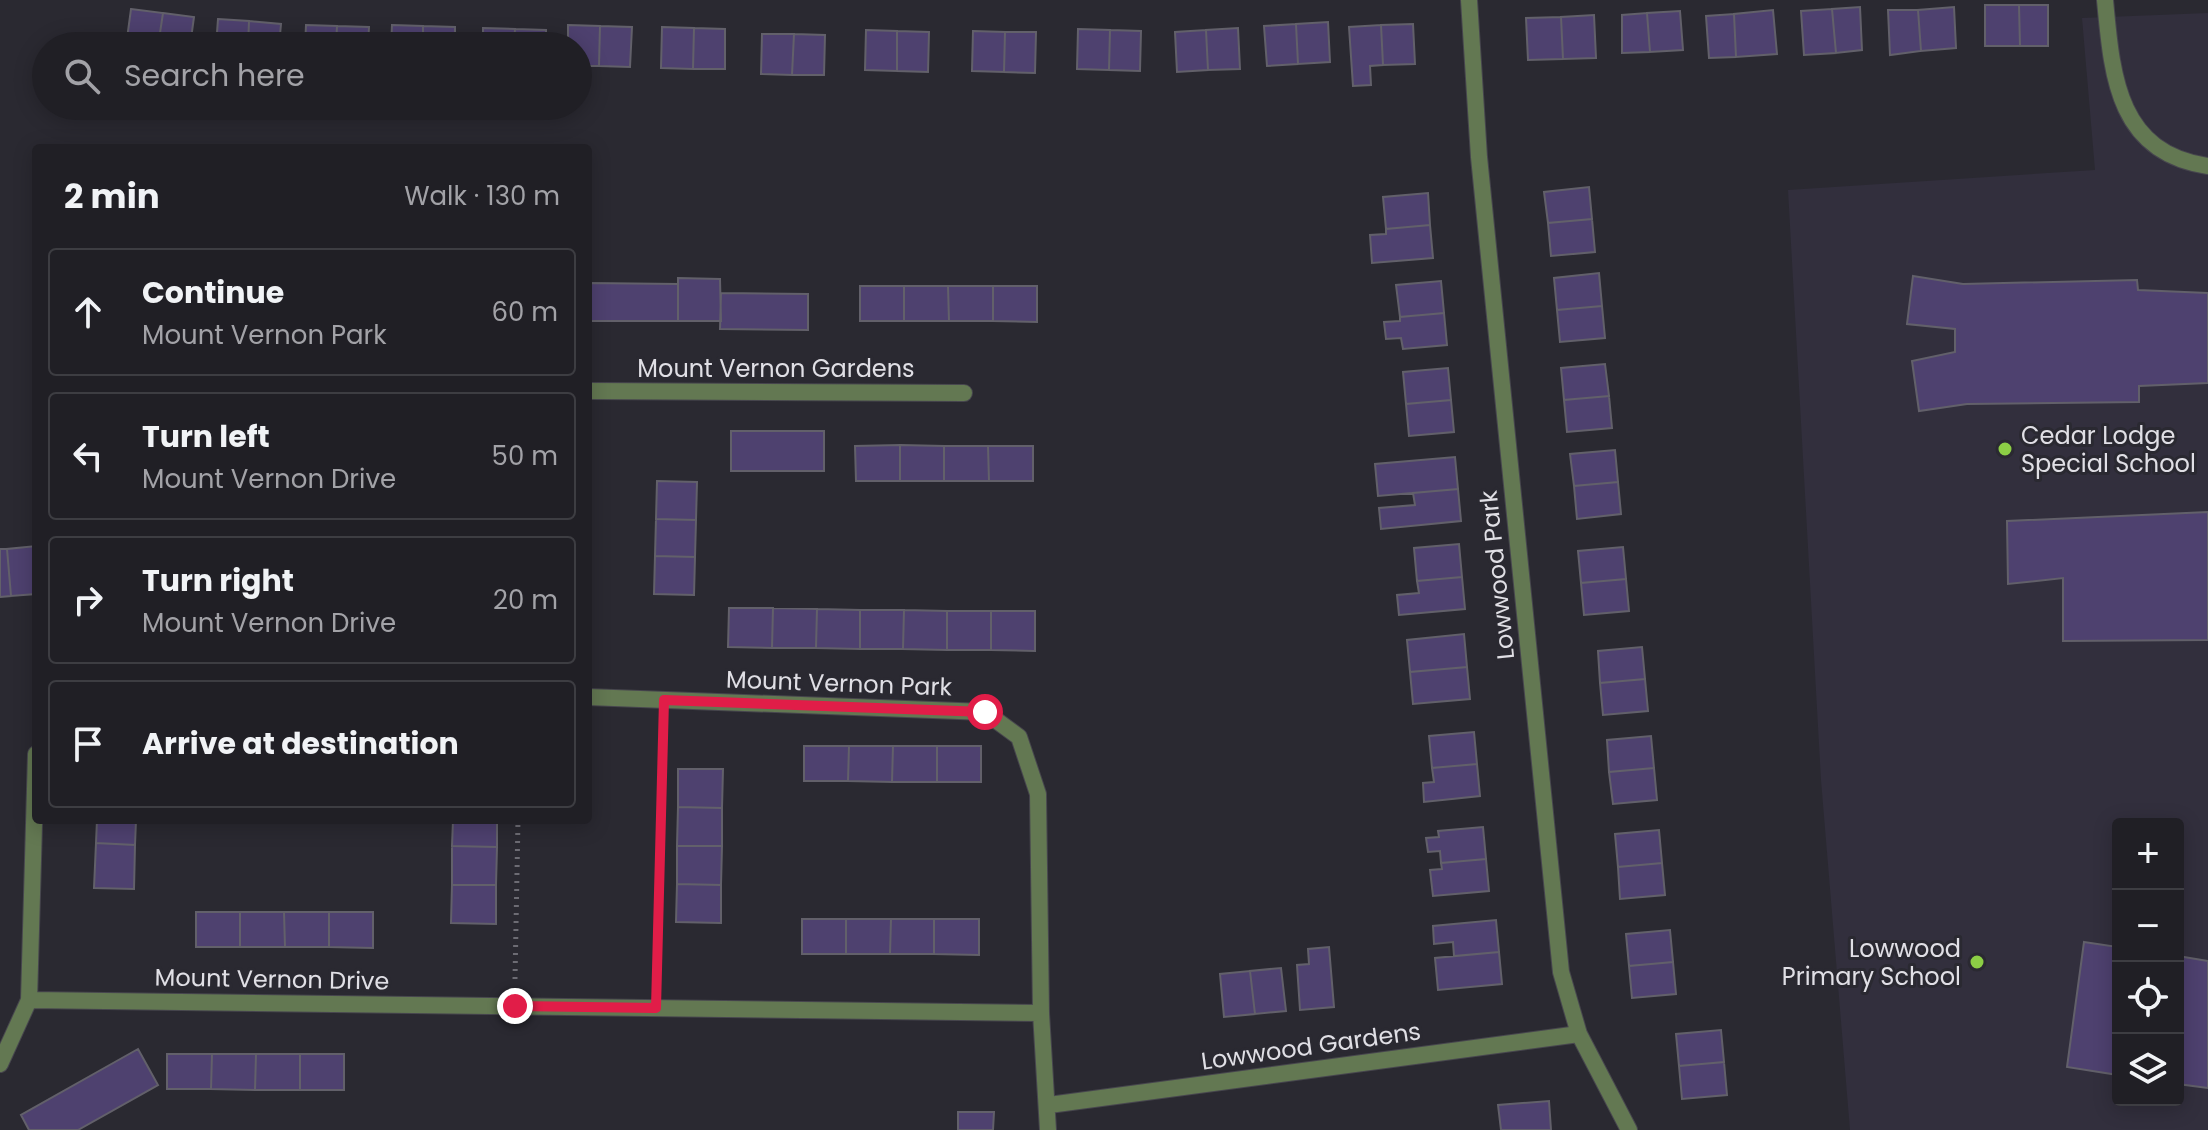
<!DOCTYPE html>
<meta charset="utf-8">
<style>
body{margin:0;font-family:Poppins,sans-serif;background:#2d2c32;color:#f1f3f6}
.controls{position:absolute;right:24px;bottom:24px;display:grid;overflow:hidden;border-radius:8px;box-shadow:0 4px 20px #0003}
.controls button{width:72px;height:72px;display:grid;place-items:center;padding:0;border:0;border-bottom:2px solid #3d3d42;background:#201f25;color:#f1f3f6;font:40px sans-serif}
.stop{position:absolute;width:24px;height:24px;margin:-18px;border:6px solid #e11d48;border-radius:50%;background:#fff}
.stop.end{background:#e11d48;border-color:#fff;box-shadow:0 2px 8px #0008}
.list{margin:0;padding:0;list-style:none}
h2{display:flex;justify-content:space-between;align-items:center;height:104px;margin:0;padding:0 32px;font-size:34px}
h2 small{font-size:26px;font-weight:400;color:#a2a2a7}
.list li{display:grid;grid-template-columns:52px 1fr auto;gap:24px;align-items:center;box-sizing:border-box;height:128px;margin:0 16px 16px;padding:0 16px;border:2px solid #3d3d42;border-radius:8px}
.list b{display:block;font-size:30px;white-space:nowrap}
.list p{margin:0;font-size:26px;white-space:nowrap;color:#a2a2a7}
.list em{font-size:26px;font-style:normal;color:#a2a2a7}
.icon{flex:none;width:44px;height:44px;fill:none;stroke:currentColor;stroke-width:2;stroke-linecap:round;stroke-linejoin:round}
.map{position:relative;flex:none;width:2208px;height:1130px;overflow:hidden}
.search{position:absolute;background:#201f25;box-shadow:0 4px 20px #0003;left:32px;top:32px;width:560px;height:88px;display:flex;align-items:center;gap:20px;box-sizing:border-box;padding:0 28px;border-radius:44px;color:#a2a2a7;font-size:30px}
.panel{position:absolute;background:#201f25;box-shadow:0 4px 20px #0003;left:32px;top:144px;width:560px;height:680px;border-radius:8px}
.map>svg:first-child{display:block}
.built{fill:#322f3d;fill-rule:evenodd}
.building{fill:#4e416f;stroke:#62606a;stroke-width:2}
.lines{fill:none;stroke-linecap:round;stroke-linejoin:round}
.lane-casing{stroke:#47464e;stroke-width:18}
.street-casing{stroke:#47464e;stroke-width:18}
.path{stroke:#6d6c74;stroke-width:5;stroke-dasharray:2 6;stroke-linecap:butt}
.lane{stroke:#637852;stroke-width:16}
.street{stroke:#637852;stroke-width:16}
.route{stroke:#e11d48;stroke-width:10}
.poi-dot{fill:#8cce45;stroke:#2a2931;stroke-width:3}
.labels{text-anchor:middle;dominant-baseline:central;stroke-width:6;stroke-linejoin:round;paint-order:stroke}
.street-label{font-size:24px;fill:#e0dfe5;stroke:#2a2931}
.poi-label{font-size:24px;fill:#e0dfe5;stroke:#2a2931;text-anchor:start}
</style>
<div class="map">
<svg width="2208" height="1130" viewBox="0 0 2208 1130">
<rect width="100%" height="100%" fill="#2a2931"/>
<path class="built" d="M2208 13V1130H1850L1821 780 1788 190 2095 170 2082 18ZM2118 824H2178V1100H2118Z"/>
<path class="building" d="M1985 5H2019L2020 46H1985Z
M2019 5H2048V46H2020Z
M1860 7 1862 50 1836 53 1832 9Z
M1954 7 1956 48 1921 51 1918 10Z
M131 9 163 13 158 46H126Z
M1832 9 1836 53 1804 55 1801 11Z
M1773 10 1777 54 1736 57 1734 14Z
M1888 10H1918L1921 51 1890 55Z
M1680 11 1683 50 1650 52 1647 13Z
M163 13 194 17 190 46H158Z
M1647 13 1650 52 1622 53V15Z
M1734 14 1736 57 1709 58 1706 16Z
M1594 15 1596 58 1563 59 1561 17Z
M1561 17 1563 59 1528 60 1526 18Z
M218 19 249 21 248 46H216Z
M249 21 281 24 279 46H248Z
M1328 22 1330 62 1298 64 1296 24Z
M1296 24 1298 64 1267 66 1264 26Z
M1413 24 1415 64 1383 65 1381 25Z
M306 25 337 26 336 46H305Z
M392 25 423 26V46H391Z
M568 25 600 26 599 66H578V46H568Z
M1381 25 1383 65 1370 66 1371 85 1353 86 1349 27Z
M337 26 369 27 368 46H336Z
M423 26 455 27V46H423Z
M600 26 632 27 630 67 599 66Z
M662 27 694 28 693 69 661 68Z
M483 28 515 29 514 46H483Z
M694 28 725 29V69H693Z
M1238 28 1240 69 1208 70 1206 30Z
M515 29 546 30V46H514Z
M1078 29 1110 30 1109 70 1077 69Z
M866 30 897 31V71L865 70Z
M1110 30 1141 31 1140 71 1109 70Z
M1206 30 1208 70 1177 72 1175 32Z
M897 31 929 32 928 72 897 71Z
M973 31 1005 32 1004 72 972 71Z
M1005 32H1036L1035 73 1004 72Z
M762 34H794L792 75 761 74Z
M794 34 825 35 824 75H792Z
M1589 187 1592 219 1548 223 1544 192Z
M1428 193 1430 225 1386 229 1383 197Z
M1592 219 1595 252 1551 256 1548 223Z
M1430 225 1433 258 1372 263 1370 235 1386 234V229Z
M1599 273 1602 306 1557 310 1554 278Z
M1913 276 1963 284 2137 280 2138 290 2208 293V383L2139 386V402L1967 404 1919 411 1912 361 1955 352V329L1907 324Z
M678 278 720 279 721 321H678Z
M1441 281 1444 313 1400 317 1396 285Z
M588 283 678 284V321H588Z
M860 286H904V321H860Z
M904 286H948L949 321H904Z
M948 286H993V321H949Z
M993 286H1037V322L993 321Z
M721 293 808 294V330L720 329Z
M1602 306 1605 338 1560 342 1557 310Z
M1444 313 1447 345 1403 349 1401 338 1386 339 1384 322 1400 321V317Z
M1605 364 1609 396 1564 400 1561 368Z
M1448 368 1451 400 1406 404 1403 372Z
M1609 396 1612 428 1567 432 1564 400Z
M1451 400 1454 432 1409 436 1406 404Z
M731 431H824V471H731Z
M900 445V481H856L855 446Z
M900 445 944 446V481H900Z
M944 446H988L989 481H944Z
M988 446H1033V481H989Z
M1615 450 1618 482 1574 486 1570 454Z
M1455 457 1458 489 1378 496 1375 464Z
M657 481 697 482 696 520 656 519Z
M1618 482 1621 514 1577 519 1574 486Z
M1458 489 1461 521 1381 529 1379 508 1415 505 1413 493Z
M2208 512V640L2063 641V578L2008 584 2007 521Z
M656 519 696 520 695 557 655 556Z
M1459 544 1462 577 1417 581 1414 548Z
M36 546V594L11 596 7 549Z
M1623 547 1626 579 1581 583 1578 551Z
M0 549H7L11 596 0 597Z
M655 556 695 557 694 595 654 594Z
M1462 577 1465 609 1399 615 1397 595 1419 593 1417 581Z
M1626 579 1629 611 1584 615 1581 583Z
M729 608H773L772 648 728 647Z
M773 608 817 609 816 648H772Z
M817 609 860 610V649L816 648Z
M860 610H904L903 649H860Z
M904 610 947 611V650L903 649Z
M947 611H991V650H947Z
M991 611H1035V651L991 650Z
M1464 634 1467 667 1410 672 1407 640Z
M1642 647 1645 679 1600 683 1598 651Z
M1467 667 1470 699 1413 704 1410 672Z
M1645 679 1648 711 1603 715 1600 683Z
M1474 732 1477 764 1432 768 1429 736Z
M1651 736 1654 768 1609 772 1607 740Z
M804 746H849L848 781H804Z
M849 746H893L892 782 848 781Z
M893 746H937V782H892Z
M937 746H981V782H937Z
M1477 764 1480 796 1424 802 1423 783 1434 782 1432 768Z
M1654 768 1657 800 1613 804 1609 772Z
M678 769H723L722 808 678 807Z
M678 807 722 808V846H677Z
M97 820H136L135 845 96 843Z
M453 820H497V847L452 846Z
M1483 827 1486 859 1441 863 1440 851 1428 852 1426 838 1439 837 1438 831Z
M1659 830 1662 863 1618 867 1615 834Z
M96 843 135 845 134 889 94 888Z
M452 846 497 847 496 885H452Z
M677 846H722L721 885 677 884Z
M1486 859 1489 891 1433 896 1430 870 1442 869 1441 863Z
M1662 863 1665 895 1620 899 1618 867Z
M677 884 721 885V923L676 922Z
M452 885H496V924L451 923Z
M196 912H240V947H196Z
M240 912H284L285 947H240Z
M284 912H329V947H285Z
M329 912H373V948L329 947Z
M802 919H846V954H802Z
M846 919H891L890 954H846Z
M891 919H934V954H890Z
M934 919H979V955L934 954Z
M1496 920 1499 952 1454 956 1453 942 1434 944 1433 926Z
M1670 930 1673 962 1629 966 1626 934Z
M2084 942 2118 947V1075L2067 1067Z
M1329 947 1334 1007 1300 1010 1297 965 1309 964 1308 949Z
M1499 952 1502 984 1438 990 1435 958Z
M2178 956 2208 961V1088L2178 1084Z
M1673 962 1676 994 1632 998 1629 966Z
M1281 968 1286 1011 1255 1014 1250 971Z
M1250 971 1255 1014 1224 1017 1220 974Z
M1721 1030 1724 1062 1679 1066 1676 1034Z
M138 1049 158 1085 78 1130H29L21 1115Z
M167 1054H212L211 1089H167Z
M212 1054H256L255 1090 211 1089Z
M256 1054H300V1090H255Z
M300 1054H344V1090H300Z
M1724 1062 1727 1095 1682 1099 1679 1066Z
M1549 1101 1551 1130H1501L1498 1105Z
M958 1112H994L993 1130H958Z"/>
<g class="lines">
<defs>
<path id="lane" d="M2105 0C2112 75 2117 153 2208 166"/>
<path id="street" d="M1469 0 1479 157 1561 972 1579 1034 1629 1130
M588 391 964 393
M588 697 985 712 1019 737 1038 794 1041 1013 1048 1130
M29 1000 1041 1013
M0 1064 29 1000 36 754
M1049 1105 1579 1034"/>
</defs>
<use href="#lane" class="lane-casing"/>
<use href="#street" class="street-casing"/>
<path class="path" d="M515 979 518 820
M656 982 663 725"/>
<use href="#lane" class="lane"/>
<use href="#street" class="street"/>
</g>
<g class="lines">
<path class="route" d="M515 1006 656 1008 664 700 985 712"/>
</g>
<g class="poi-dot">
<circle cx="2005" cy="449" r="8"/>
<circle cx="1977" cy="962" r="8"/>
</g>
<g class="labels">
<g class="street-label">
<text x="776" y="368">Mount Vernon Gardens</text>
<text transform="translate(1497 575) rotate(-96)">Lowwood Park</text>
<text transform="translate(839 683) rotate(2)">Mount Vernon Park</text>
<text transform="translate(272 979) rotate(1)">Mount Vernon Drive</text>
<text transform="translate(1311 1046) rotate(-8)">Lowwood Gardens</text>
</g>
<g class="poi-label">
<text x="2021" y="435">Cedar Lodge<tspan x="2021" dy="28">Special School</tspan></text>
<text x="1961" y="948" text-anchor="end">Lowwood<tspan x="1961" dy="28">Primary School</tspan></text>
</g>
</g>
</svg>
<div class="controls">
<button>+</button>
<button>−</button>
<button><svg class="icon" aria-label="locate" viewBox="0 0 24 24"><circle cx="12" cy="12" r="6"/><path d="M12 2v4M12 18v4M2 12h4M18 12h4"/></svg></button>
<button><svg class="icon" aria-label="layers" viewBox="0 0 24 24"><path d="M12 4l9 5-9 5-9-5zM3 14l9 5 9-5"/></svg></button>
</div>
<div class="stop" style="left:985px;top:712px"></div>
<div class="stop end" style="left:515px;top:1006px"></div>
<div class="search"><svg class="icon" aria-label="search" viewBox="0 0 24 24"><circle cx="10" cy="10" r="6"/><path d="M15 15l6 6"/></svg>Search here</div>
<section class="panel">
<h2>2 min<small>Walk · 130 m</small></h2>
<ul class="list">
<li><svg class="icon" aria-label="ahead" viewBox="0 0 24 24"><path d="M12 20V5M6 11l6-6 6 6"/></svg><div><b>Continue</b><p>Mount Vernon Park</p></div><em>60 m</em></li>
<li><svg class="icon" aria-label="left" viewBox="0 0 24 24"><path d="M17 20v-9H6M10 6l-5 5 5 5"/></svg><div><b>Turn left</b><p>Mount Vernon Drive</p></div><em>50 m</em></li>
<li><svg class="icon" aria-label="right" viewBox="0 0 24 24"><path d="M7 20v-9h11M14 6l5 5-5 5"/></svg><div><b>Turn right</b><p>Mount Vernon Drive</p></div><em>20 m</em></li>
<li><svg class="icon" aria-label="arrive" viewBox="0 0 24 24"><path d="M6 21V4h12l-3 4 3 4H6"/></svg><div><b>Arrive at destination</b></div></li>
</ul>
</section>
</div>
